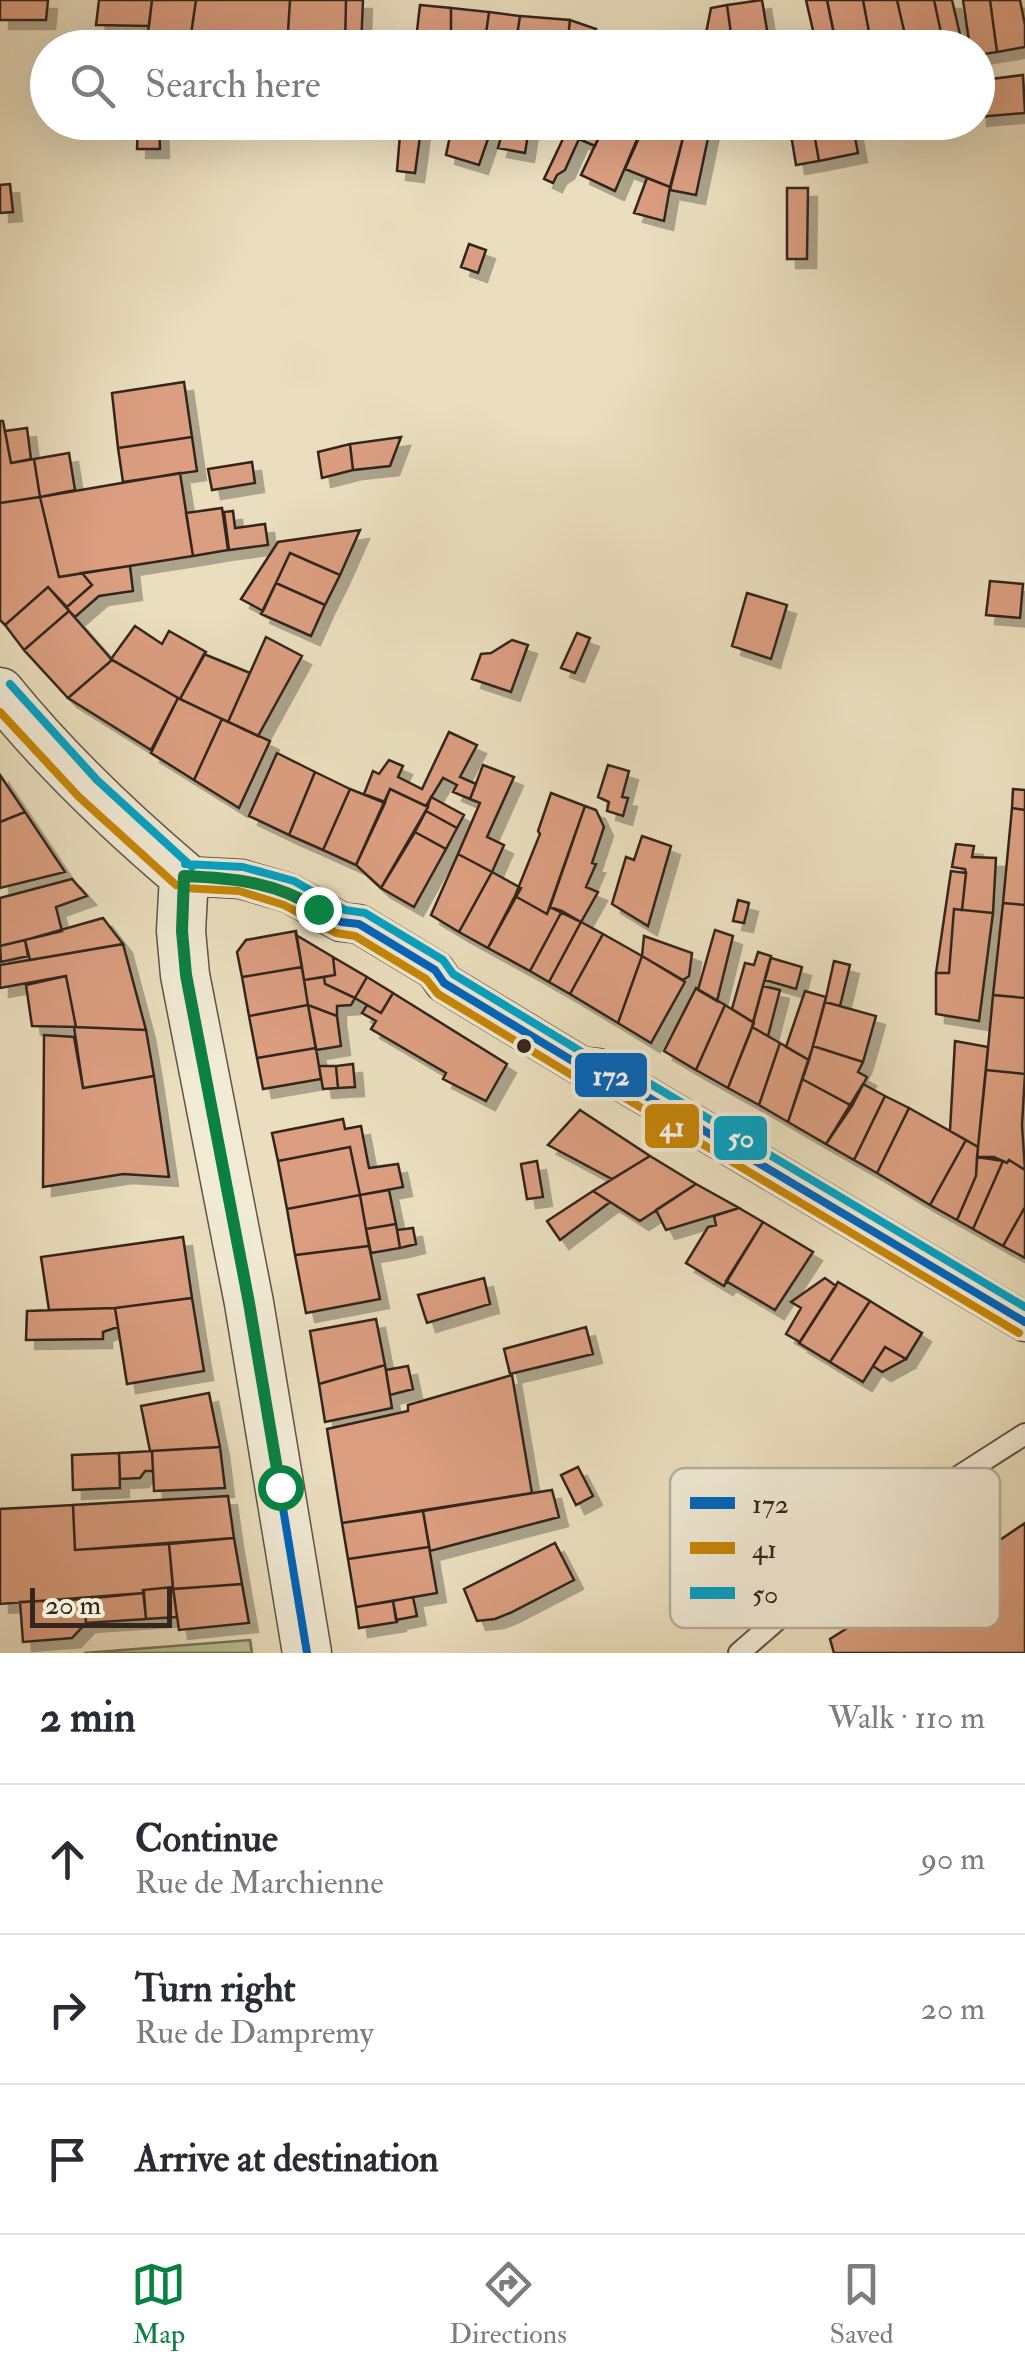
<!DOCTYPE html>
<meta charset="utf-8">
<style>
body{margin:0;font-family:"IM FELL Double Pica",serif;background:#f7f7f7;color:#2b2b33}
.scale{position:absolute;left:30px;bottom:25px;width:142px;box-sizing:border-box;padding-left:10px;border:5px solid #33261e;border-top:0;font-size:28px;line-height:35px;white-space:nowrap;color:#33261e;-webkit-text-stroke:8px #f1ead5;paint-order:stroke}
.stop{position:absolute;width:30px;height:30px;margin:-22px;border:8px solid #0b8043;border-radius:50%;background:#fff}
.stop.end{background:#0b8043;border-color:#fff;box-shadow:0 2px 10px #0008}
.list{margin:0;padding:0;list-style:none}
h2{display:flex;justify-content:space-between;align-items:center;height:130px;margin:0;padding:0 40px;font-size:42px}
h2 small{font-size:32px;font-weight:400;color:#7c7c81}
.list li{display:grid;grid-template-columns:65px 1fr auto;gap:30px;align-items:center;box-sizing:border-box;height:150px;padding:0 40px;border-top:2px solid #e1e1e2}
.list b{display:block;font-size:38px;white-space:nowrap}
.list p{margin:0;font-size:32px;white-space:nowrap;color:#7c7c81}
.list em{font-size:32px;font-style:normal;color:#7c7c81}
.icon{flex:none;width:55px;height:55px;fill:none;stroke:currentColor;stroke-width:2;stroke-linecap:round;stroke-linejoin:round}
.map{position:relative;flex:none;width:1025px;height:1653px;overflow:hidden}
.search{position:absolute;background:#fff;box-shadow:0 10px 40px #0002;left:30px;right:30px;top:30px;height:110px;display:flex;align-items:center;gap:25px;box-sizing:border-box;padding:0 35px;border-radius:55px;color:#7c7c81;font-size:38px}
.sheet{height:580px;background:#fff}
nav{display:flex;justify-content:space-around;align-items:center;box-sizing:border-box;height:140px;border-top:2px solid #e1e1e2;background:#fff;font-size:28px;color:#7c7c81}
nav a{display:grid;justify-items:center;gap:5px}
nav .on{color:#0b8043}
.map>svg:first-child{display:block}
.green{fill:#b7c191;stroke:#757458;stroke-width:2.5}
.building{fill:#db9e80;stroke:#33261e;stroke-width:2.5;filter:url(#shadow)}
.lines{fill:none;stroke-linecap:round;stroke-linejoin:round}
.service-casing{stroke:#615446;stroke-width:24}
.minor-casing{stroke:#615446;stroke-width:41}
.tertiary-casing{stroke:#615446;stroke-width:51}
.service{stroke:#f1ead5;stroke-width:20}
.minor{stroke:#f1ead5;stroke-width:38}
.tertiary{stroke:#f1ead5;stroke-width:48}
.bus-1-casing{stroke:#f1ead5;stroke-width:15}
.bus-2-casing{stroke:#f1ead5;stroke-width:15}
.bus-3-casing{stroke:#f1ead5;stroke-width:15}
.bus-1{stroke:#0065bd;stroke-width:8}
.bus-2{stroke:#c68608;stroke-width:8}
.bus-3{stroke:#03a2c5;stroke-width:8}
.route{stroke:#0b8043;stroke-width:12}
.bus-dot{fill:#33261e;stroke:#f1ead5;stroke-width:4}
.key{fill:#f1ead5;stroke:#b8af9e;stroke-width:2.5}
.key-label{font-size:28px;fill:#33261e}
.line-badge{stroke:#f1ead5;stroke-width:4}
.badge-label{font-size:28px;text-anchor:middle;font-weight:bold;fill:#fff}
</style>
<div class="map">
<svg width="1025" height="1653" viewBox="0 0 1025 1653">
<defs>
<filter id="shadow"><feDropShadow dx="9" dy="9" stdDeviation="0" flood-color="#0004"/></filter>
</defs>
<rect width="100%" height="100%" fill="#eadebe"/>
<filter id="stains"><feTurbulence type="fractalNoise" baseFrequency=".002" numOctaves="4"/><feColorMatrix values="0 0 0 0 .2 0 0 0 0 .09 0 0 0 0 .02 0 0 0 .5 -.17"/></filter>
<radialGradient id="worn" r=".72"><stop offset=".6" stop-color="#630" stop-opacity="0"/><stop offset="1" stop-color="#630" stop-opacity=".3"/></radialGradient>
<path class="green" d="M250 1640 252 1653H84Z"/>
<path class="building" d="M0 0H48L46 20H0Z
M99 0H152L149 26 96 25Z
M152 0H196L189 48H146Z
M196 0H290L287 48H189Z
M290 0H346L345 48H287Z
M346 0H363L361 48H345Z
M762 0 770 48H733L727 5Z
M806 0H827L834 35 815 39Z
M827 0H863L872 48H837Z
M863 0H897L908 48H872Z
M897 0H934L943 42 908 48Z
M934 0H952L961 39 943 42Z
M963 0H990L997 52 978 55V48H970Z
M990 0H1020L1025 25V47L997 52Z
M420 5 451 8V48H415Z
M727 5 733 48H703L711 8Z
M451 8 489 12 484 48H451Z
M489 12 520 16 515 48H484Z
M520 16 570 20 567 48H515Z
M570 20 596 29 588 48H567Z
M991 72V79L1023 75 1025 113 978 117V73Z
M138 122H159L160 149H137Z
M401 122H422L415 173 397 171Z
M453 122H505L502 135 490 133 479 165 446 155Z
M505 122H530L525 153 498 148Z
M571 122H606L595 146 579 139 565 170 557 175 553 183 544 179Z
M606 122 639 135 615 191 581 175Z
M612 122H646L639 135Z
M646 122H687L670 187 625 169Z
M687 122 711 124 696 195 670 190Z
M789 122H812L819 161 796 165Z
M812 122H852L858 153 819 161Z
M647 178 670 187 664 221 634 213Z
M10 184 13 212 0 213V185Z
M787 188H808L807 259H787Z
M469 244 486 250 478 273 461 267Z
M184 382 192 437 118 448 112 393Z
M0 421H3L11 463 34 459 40 497 0 503Z
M27 428 31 459 11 463 5 431Z
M192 437 197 471 123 482 118 448Z
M401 437 390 466 353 470 350 444Z
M350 444 353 470 322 478 318 452Z
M69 453 75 490 40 497 34 459Z
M252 462 255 483 212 490 208 469Z
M180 473 193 556 59 577 40 497Z
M40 497 59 577 82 573 92 585 67 607 48 587 5 625 0 620V503Z
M222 508 228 550 193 556 186 513Z
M233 511 235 528 265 524 268 545 229 550 224 512Z
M360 530 340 575 290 553 263 611 241 599 278 542Z
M290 553 340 575 325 605 276 583Z
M130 566 133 591 99 596 75 617 69 611 67 607 92 585 82 573Z
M990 581 1023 584 1020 618 986 615Z
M276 583 325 605 311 636 261 614Z
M48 587 69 611 24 650 5 625Z
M747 593 787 605 771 659 732 646Z
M69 611 112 660 68 698 24 650Z
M135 626 162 644 169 631 206 652 180 699 111 659Z
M577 633 590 638 575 673 561 668Z
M266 637 302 656 258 736 228 722Z
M512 640 528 645 511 692 472 679 481 654 491 653Z
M204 654 250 673 228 722 180 699Z
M112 660 178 698 151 750 68 698Z
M178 698 222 719 194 780 151 753Z
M222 719 270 741 239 808 194 780Z
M449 732 477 745 460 777 476 784 470 799 453 792 457 785 443 778 426 806 390 789 385 802 364 794 373 771 379 774 389 760 403 766 398 777 422 789Z
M277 753 315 772 289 835 249 816Z
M483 765 514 777 487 837 504 845 492 872 458 854 480 803 470 799Z
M608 765 629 771 622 797 628 798 623 816 607 811 609 802 598 797Z
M315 772 350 789 323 850 289 835Z
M0 775 25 812 0 822Z
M350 789 385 803 356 865 323 850Z
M390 789 428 807 381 888 356 865Z
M1013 789 1025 790V810L1012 808Z
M551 793 585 806 547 914 515 896 540 834 538 831Z
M431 797 464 815 457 828 426 811Z
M585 806 596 810 604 827 592 863 596 864 586 887 598 892 581 922 550 907Z
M1012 808 1025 810V905L1003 903Z
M426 811 457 828 446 849 415 832Z
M25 812 65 872 0 888V822Z
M415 832 446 849 414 907 381 888Z
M642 836 671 846 648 926 612 904 626 857 634 860Z
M956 844 974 846 972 857 996 858 993 913 962 910 966 873 965 869 952 867Z
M458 854 492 872 459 932 431 915Z
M951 871 966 873 962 910 954 909 949 973H936Z
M492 872 521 888 488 948 459 932Z
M72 879 87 896 56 907 62 931 0 946V898Z
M515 896 547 914 550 907 562 911 530 971 488 948Z
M738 900 749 903 744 923 733 921Z
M1003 903 1025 905V998L993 995Z
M954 909 993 913 979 1021 936 1014V973H949Z
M562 911 581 922 549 982 530 971Z
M103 918 123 944 30 960 25 940Z
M581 922 603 934 570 994 549 982Z
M715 930 733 936 717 1001 698 990Z
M296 931 302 967 242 977 237 952 246 940Z
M603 934 642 956 618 1023 570 994Z
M296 935 333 957 335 975 304 980Z
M644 936 692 953 689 976 683 980 642 956Z
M25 940 28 956 1 962 0 946Z
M123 944 146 1030 76 1027 66 976 0 988V965Z
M758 952 771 956 753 1022 732 1009 745 963 754 965Z
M642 956 685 982 651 1043 618 1023Z
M333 957 367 977 355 998 325 984 324 977 335 975Z
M771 958 802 967 796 989 765 980Z
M834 961 850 965 840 1006 825 1002Z
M302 967 308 1005 249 1016 242 977Z
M66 976 76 1027 32 1026 26 985Z
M324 977 325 984 355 998 351 1005 337 1006V1016L308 1005 304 980Z
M367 977 393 993 381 1013 355 998Z
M763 986 780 990 768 1036 752 1027Z
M696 988 725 1005 696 1070 664 1051Z
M805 991 826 997 809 1060 786 1047Z
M393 993 507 1064 486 1101 443 1079 446 1073 371 1029 376 1021 362 1013 367 1005 381 1013Z
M993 995 1025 998V1074L986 1070Z
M825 1002 876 1016 863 1062 813 1046Z
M308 1005 316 1048 257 1058 249 1016Z
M308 1005 337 1016 341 1046 316 1050Z
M725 1005 754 1023 728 1088 696 1070Z
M74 1027 146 1030 154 1076 83 1088Z
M752 1027 780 1043 759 1105 728 1088Z
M44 1035 74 1037 83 1088 154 1076 169 1177 123 1174 43 1187Z
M955 1041 988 1047 978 1147 950 1131Z
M780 1043 809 1060 788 1122 759 1105Z
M813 1046 863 1062 858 1072 867 1077 852 1106 802 1079Z
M316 1048 321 1079 263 1089 257 1058Z
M353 1064 355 1087 338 1088 336 1066Z
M319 1066H336L338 1088 323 1089Z
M986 1070 1025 1074 1022 1125 1025 1170 1009 1160 1007 1163 994 1157H977Z
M802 1079 852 1106 826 1144 788 1122Z
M863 1084 885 1096 854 1160 826 1144Z
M885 1096 909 1108 877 1173 854 1160Z
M909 1108 966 1140 930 1205 877 1173Z
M580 1110 650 1156 612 1179 548 1145Z
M343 1119 345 1129 361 1126 369 1168 398 1164 403 1187 360 1195 350 1147 278 1161 272 1133Z
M966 1140 978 1147 976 1176 957 1220 930 1205Z
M350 1147 360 1195 287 1209 278 1161Z
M650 1156 696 1184 640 1221 593 1191Z
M977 1157 1003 1161 973 1229 957 1220 976 1176Z
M1009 1160 1025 1170V1207L1003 1246 973 1229 1003 1161 1007 1163Z
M537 1161 543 1197 527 1199 521 1164Z
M696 1184 739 1208 666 1230 656 1210Z
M389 1190 396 1224 366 1229 360 1195Z
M593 1191 610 1202 560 1240 547 1221Z
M360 1195 369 1246 295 1255 287 1209Z
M1025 1207V1258L1003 1246Z
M739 1208 763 1222 724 1286 686 1263 708 1227 716 1225 714 1216Z
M763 1222 813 1252 775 1310 726 1281Z
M396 1224 400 1248 371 1253 366 1229Z
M413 1228 416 1244 400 1248 397 1230Z
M183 1237 192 1298 115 1308 49 1310 41 1257Z
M369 1246 380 1299 306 1313 295 1255Z
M484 1278 490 1304 427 1323 418 1295Z
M825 1278 836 1286 800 1342 786 1334 801 1308 791 1302Z
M838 1282 870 1301 830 1362 799 1343Z
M192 1298 204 1371 127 1384 115 1308Z
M870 1301 922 1333 906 1359 885 1347 863 1382 830 1362Z
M115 1308 118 1327 103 1332V1339L26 1340 27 1311Z
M376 1319 385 1365 319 1384 310 1331Z
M586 1327 593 1354 510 1374 504 1349Z
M885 1347 906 1359 882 1372 873 1366Z
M385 1365 392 1408 325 1422 319 1384Z
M408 1366 413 1389 390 1395 386 1370Z
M512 1375 532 1493 342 1523 327 1429 408 1411V1405Z
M209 1393 220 1447 150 1451 141 1406Z
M220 1447 225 1488 154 1491 152 1451Z
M152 1451 153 1471H145L140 1478 120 1479 119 1453Z
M119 1453 120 1488 73 1490 72 1455Z
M578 1467 593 1496 576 1505 561 1475Z
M552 1490 559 1517 430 1551 423 1511Z
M228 1496 234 1538 75 1550 73 1505Z
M73 1505 75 1550 169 1544 173 1587 143 1590 144 1593 0 1604V1509Z
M423 1511 429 1547 348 1559 342 1523Z
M1025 1523V1653H834L830 1639 915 1585 920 1594Z
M234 1538 242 1584 173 1589 169 1544Z
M555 1543 574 1580 510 1613 495 1619 477 1621 464 1589Z
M429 1547 437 1593 356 1607 348 1559Z
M242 1584 249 1623 179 1630 173 1589Z
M173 1587 177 1617 146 1619 143 1590Z
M144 1593 146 1619 86 1623 84 1599Z
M413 1597 417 1616 396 1620 393 1601Z
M84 1599 86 1623 72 1638 23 1642 20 1602Z
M393 1601 397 1622 359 1628 356 1607Z"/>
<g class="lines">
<defs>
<path id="service" d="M739 1653 897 1516 1025 1434"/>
<path id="minor" d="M184 876 241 879 289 893 341 922 359 924 435 970 444 983 581 1066 599 1068 1025 1322"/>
<path id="tertiary" d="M0 692C55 760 118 820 184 876L181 931 185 975 249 1303 307 1653"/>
</defs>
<use href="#service" class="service-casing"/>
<use href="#minor" class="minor-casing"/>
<use href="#tertiary" class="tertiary-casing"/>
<use href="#service" class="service"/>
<use href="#minor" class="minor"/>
<use href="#tertiary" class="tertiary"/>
<defs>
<path id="bus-1" d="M184 876 241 879 289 893 341 922 359 924 435 970 444 983 581 1066 599 1068 1025 1322
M184 876 181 931 185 975 249 1303 307 1653"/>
<path id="bus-2" d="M0 712 79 797 176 885
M183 888 239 891 284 905 336 933 355 936 426 979 438 994 575 1077 595 1080 1019 1333"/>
<path id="bus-3" d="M10 684 97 780 192 867
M185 864 243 867 294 881 345 910 365 913 443 960 453 974 585 1054 605 1057 1025 1307"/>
</defs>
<use href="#bus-1" class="bus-1-casing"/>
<use href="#bus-2" class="bus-2-casing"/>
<use href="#bus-3" class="bus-3-casing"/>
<use href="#bus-1" class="bus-1"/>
<use href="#bus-2" class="bus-2"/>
<use href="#bus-3" class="bus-3"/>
</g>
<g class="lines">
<path class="route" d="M280 1487 249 1303 186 975 182 931 184 876C233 878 276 882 318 909"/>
</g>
<circle class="bus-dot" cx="524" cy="1046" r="9"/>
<rect x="670" y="1468" width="330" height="160" rx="15" class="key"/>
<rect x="690" y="1497" width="45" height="12" fill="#0065bd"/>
<rect x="690" y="1542" width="45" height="12" fill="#c68608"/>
<rect x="690" y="1587" width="45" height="12" fill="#03a2c5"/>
<g class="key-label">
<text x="752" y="1513">172</text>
<text x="752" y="1558">41</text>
<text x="752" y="1603">50</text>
</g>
<g class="line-badge">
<rect x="573" y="1051" width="76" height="48" rx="10" fill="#0065bd"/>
<rect x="643" y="1102" width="58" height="48" rx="10" fill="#c68608"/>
<rect x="712" y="1114" width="57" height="48" rx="10" fill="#03a2c5"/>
</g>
<g class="badge-label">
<text x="611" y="1085">172</text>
<text x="672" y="1136">41</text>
<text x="741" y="1147">50</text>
</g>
<rect width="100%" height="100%" filter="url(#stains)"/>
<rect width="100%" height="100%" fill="url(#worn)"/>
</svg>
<div class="scale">20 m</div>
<div class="stop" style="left:280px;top:1487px"></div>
<div class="stop end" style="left:318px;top:909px"></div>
<div class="search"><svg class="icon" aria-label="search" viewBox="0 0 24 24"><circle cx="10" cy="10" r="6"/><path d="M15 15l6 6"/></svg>Search here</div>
</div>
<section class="sheet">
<h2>2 min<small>Walk · 110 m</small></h2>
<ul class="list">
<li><svg class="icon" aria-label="ahead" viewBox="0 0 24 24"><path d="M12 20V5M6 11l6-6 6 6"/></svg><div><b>Continue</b><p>Rue de Marchienne</p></div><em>90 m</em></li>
<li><svg class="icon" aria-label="right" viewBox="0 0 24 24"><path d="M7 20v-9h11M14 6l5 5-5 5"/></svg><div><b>Turn right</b><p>Rue de Dampremy</p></div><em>20 m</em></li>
<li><svg class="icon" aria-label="arrive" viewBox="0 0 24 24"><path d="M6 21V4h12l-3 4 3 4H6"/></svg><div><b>Arrive at destination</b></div></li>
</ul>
</section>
<nav>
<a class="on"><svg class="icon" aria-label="map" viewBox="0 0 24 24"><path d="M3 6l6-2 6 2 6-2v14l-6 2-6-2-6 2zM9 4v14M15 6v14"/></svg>Map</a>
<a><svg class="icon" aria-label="directions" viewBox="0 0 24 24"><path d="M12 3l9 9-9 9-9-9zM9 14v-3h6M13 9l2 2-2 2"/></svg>Directions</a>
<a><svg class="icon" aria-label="saved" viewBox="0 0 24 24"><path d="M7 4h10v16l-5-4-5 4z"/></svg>Saved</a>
</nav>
